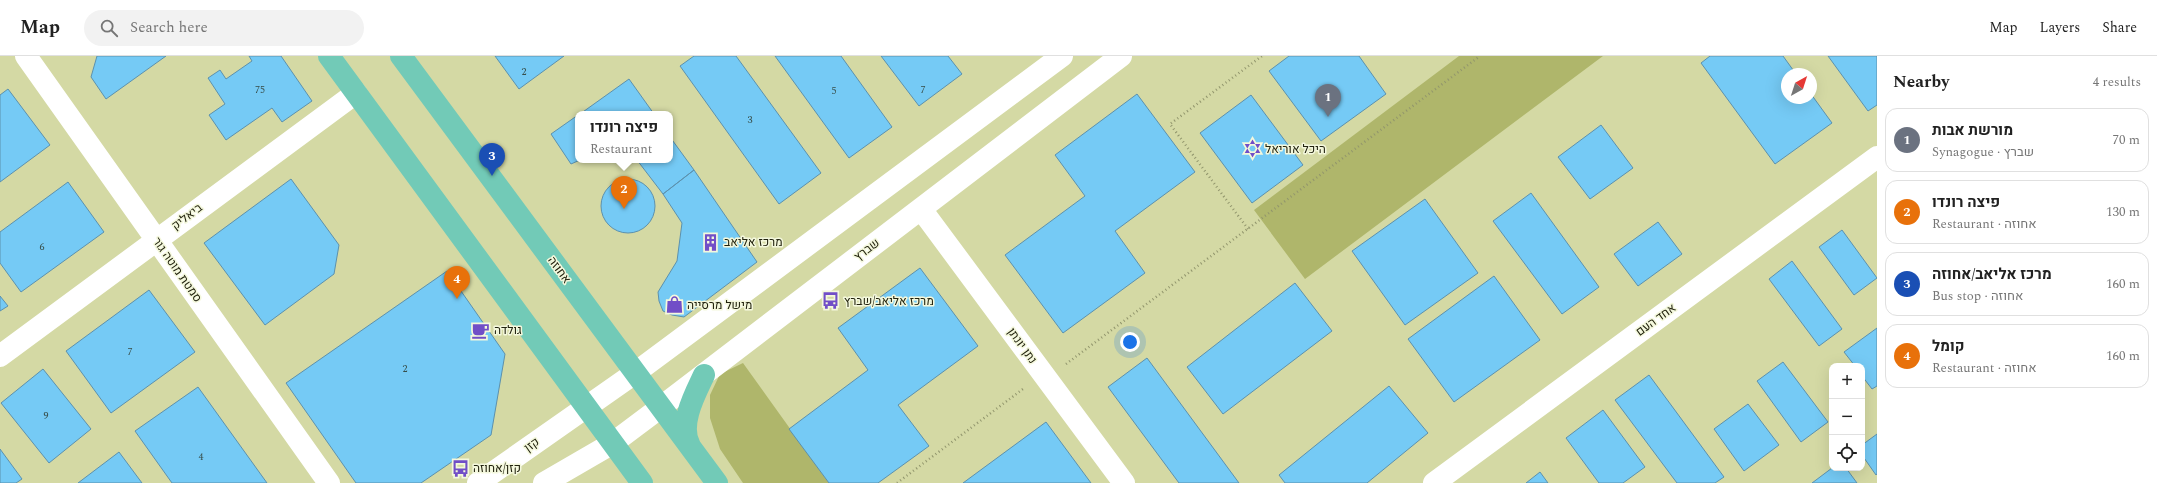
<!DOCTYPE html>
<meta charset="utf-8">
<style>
body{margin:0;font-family:Spectral,Heebo,serif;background:#f2f2f2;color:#222}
.controls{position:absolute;right:12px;bottom:12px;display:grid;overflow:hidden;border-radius:8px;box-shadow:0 4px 16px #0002}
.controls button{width:36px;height:36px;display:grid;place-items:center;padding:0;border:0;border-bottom:1px solid #e0e0e0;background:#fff;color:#222;font:20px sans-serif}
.compass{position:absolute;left:1781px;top:12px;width:36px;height:36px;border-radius:50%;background:#fff;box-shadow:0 4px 16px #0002;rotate:39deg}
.you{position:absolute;left:1130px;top:286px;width:14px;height:14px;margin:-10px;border:3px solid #fff;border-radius:50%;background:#1a73e8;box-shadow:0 0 0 6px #1a73e833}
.badge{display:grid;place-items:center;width:26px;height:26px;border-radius:50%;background:#714ec7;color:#fff;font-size:13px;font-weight:700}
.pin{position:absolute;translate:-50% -33px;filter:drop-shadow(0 1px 2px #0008)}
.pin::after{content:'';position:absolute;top:21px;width:14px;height:12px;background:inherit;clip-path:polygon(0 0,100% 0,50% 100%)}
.popup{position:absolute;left:575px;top:55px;width:98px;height:52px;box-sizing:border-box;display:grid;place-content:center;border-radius:8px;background:#fff;filter:drop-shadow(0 1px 3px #0005);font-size:13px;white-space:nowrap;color:#767676}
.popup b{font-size:15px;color:#222}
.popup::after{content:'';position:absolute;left:50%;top:100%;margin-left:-8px;border:8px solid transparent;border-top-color:#fff}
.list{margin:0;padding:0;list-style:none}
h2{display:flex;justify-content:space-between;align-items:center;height:52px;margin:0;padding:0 16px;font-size:17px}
h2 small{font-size:13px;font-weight:400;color:#767676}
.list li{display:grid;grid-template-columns:26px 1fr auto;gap:12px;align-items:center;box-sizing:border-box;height:64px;margin:0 8px 8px;padding:0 8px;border:1px solid #e0e0e0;border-radius:12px}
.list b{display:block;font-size:15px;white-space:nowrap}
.list p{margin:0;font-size:13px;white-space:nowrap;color:#767676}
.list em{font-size:13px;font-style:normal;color:#767676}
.icon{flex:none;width:22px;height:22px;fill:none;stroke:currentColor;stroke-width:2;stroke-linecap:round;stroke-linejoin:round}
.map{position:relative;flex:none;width:1877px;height:427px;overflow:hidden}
header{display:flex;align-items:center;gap:24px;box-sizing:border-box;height:56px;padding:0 20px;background:#fff;border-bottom:1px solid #e0e0e0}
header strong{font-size:19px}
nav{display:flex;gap:22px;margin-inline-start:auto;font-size:14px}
.search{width:280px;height:36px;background:#f2f2f2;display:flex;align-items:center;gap:10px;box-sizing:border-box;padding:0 14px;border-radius:22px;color:#767676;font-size:15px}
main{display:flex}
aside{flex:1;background:#fff}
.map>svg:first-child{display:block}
.green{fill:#afb66b}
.building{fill:#75caf5;stroke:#5c91ad}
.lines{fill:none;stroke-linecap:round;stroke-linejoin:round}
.path{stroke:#91956c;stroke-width:2.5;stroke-dasharray:1 3;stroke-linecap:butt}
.minor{stroke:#fff;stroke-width:22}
.major{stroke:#72cab7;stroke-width:22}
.labels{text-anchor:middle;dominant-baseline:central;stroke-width:3;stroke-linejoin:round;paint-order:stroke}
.number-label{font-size:10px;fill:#374d48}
.poi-label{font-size:12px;fill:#22230f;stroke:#f4f8dd;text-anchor:start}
.street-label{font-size:12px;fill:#22230f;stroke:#f4f8dd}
</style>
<header>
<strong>Map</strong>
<div class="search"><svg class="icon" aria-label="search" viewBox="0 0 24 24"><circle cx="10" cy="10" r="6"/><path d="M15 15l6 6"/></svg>Search here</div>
<nav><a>Map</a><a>Layers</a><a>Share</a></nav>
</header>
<main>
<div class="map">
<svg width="1877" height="427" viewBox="0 0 1877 427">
<rect width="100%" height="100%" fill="#d4d9a4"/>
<path class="green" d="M1459 0H1603L1305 223 1254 154Z
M743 307 829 427H743L720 393 710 362V339L720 318Z"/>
<path class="building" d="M97 0H166L106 43 91 21Z
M249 0H281L312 45 282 66 272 52 226 84 209 59 225 48 208 22 220 14 226 23 252 5Z
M495 0H564L519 33Z
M694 0H736L821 117 779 148 680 10Z
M775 0H841L892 71 849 102Z
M881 0H948L962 18 919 50Z
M1289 0H1359L1386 38 1321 85 1269 15Z
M1710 0H1783L1796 18H1787V42H1811V38L1832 67 1775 108 1701 7Z
M1828 0H1877V49L1868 55Z
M629 23 654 58H580Z
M8 33 50 89 0 126V39Z
M1137 38 1195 116 1115 175 1145 217 1063 277 1005 199 1085 140 1055 99Z
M1251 39 1303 109 1252 147 1200 77Z
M578 59V104H580L571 108 551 78Z
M1601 69 1633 112 1590 143 1558 101Z
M670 81 694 114 663 138 637 104H670Z
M694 114 757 206 684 261 672 259 663 255 659 245 658 236 677 205 682 167 663 138Z
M601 150a27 27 0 1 1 54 0a27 27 0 1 1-54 0Z
M291 123 339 189 334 218 265 269 204 187Z
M68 126 104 176 21 236 0 207V176Z
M1531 137 1599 231 1562 258 1493 165Z
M1425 143 1478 217 1405 269 1352 195Z
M1658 166 1682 198 1638 230 1614 198Z
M1842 174 1877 222 1854 239 1819 191Z
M1792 205 1842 273 1819 290 1769 223Z
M920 212 978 290 898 349 929 390 878 427H829L789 373 868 314 838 272Z
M447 215 505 298 491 379 421 427H356L286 327Z
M1494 220 1540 284 1454 346 1408 283Z
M1295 227 1332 275 1223 358 1187 311Z
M149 234 195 296 111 357 66 295Z
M0 240 8 250 0 255Z
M1877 272V330L1872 333 1862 320V310H1855L1844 296Z
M1147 302 1239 427H1179L1108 331Z
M1783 306 1828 366 1801 386 1757 325Z
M43 313 91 373 49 407 1 347Z
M1649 319 1724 421 1715 427H1677L1615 344Z
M1389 330 1428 377 1367 427H1285L1279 419Z
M198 331 267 427H172L135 375Z
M1748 348 1779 389 1744 415 1714 373Z
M1603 354 1645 411 1623 427H1599L1566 382Z
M1046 366 1091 427H963Z
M1877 378V418L1876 419 1862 399V389Z
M0 393 22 423 16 427H0Z
M119 396 142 427H78Z
M1832 412H1846L1857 427H1812Z
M1540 416 1548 427H1526Z"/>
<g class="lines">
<path class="path" d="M1248 173 1170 68 1262 0
M1066 308 1480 0
M897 427 1023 333"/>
<path class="minor" d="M26 0 329 427
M921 153 1124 427
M0 300 356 37
M478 427 635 317 1062 0
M544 427 613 387 661 351 1121 0
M1434 427 1877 101"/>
<path class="major" d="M329 0 642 427
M401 0 717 427
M690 390C678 369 695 338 704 319"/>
</g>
<defs>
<symbol id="synagogue-bare" viewBox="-9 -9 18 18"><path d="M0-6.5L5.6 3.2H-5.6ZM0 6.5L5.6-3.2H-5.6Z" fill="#714ec7" stroke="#f4f8dd" stroke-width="2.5" paint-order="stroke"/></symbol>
<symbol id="building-bare" viewBox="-9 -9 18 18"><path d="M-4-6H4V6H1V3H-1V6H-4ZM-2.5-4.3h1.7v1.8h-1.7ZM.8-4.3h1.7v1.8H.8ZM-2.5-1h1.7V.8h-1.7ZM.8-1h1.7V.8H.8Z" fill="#714ec7" stroke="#f4f8dd" stroke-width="2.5" paint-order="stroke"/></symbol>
<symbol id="bus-bare" viewBox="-9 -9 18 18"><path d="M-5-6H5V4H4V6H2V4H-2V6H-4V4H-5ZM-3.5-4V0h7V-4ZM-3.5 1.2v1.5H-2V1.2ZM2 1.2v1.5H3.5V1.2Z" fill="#714ec7" stroke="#f4f8dd" stroke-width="2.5" paint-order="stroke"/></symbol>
<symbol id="shop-bare" viewBox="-9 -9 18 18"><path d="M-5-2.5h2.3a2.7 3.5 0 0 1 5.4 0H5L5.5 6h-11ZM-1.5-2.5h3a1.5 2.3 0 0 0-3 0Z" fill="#714ec7" stroke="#f4f8dd" stroke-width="2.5" paint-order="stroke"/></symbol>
<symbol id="cafe-bare" viewBox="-9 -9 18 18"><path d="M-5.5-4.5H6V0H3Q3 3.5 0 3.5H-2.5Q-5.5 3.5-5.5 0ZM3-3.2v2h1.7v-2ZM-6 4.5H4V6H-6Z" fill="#714ec7" stroke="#f4f8dd" stroke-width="2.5" paint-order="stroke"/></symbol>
</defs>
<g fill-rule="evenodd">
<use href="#synagogue-bare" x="1240" y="80" width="25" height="25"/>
<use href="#building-bare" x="698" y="174" width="25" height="25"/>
<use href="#bus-bare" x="818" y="232" width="25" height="25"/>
<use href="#shop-bare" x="662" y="236" width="25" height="25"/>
<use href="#cafe-bare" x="468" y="262" width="25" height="25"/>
<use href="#bus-bare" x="448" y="400" width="25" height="25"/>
</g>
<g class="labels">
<g class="number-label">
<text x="524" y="16">2</text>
<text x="260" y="34">75</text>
<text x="923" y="34">7</text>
<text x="834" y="35">5</text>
<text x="750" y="64">3</text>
<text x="42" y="191">6</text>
<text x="130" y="296">7</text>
<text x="405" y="313">2</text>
<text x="46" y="360">9</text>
<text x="201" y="401">4</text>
</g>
<g class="poi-label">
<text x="1265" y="93">היכל אוריאל</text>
<text x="724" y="186">מרכז אליאב</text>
<text x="844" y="245">מרכז אליאב/שברץ</text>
<text x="687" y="249">מישל מרסייה</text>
<text x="494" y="274">גולדה</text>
<text x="473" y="412">קזן/אחוזה</text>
</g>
<g class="street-label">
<text transform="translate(187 161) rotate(-37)">ביאליק</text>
<text transform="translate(867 194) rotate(-37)">שברץ</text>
<text transform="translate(177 214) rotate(55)">סמטת מוטה גור</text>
<text transform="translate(559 214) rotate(54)">אחוזה</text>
<text transform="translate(1656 264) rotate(-36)">אחד העם</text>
<text transform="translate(1022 290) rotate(54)">נתן יונתן</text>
<text transform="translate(532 389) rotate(-35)">קזן</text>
</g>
</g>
</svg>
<div class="controls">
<button>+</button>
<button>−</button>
<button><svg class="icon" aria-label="locate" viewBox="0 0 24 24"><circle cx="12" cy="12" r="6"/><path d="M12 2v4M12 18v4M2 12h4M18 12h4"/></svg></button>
</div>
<svg class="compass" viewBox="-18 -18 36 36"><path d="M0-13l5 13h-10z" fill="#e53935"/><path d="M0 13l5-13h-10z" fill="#767676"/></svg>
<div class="you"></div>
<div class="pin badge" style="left:1328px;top:61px;background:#6b7280">1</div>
<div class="pin badge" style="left:624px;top:153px;background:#e8710a">2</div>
<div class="popup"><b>פיצה רונדו</b>Restaurant</div>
<div class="pin badge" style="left:492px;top:120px;background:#1a4fb4">3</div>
<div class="pin badge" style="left:457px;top:243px;background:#e8710a">4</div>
</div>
<aside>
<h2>Nearby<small>4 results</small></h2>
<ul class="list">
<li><span class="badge" style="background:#6b7280">1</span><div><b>מורשת אבות</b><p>Synagogue · שברץ</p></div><em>70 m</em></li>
<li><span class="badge" style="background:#e8710a">2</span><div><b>פיצה רונדו</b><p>Restaurant · אחוזה</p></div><em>130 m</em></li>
<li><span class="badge" style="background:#1a4fb4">3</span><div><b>מרכז אליאב/אחוזה</b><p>Bus stop · אחוזה</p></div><em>160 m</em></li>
<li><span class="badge" style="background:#e8710a">4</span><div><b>קומל</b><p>Restaurant · אחוזה</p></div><em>160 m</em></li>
</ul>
</aside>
</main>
